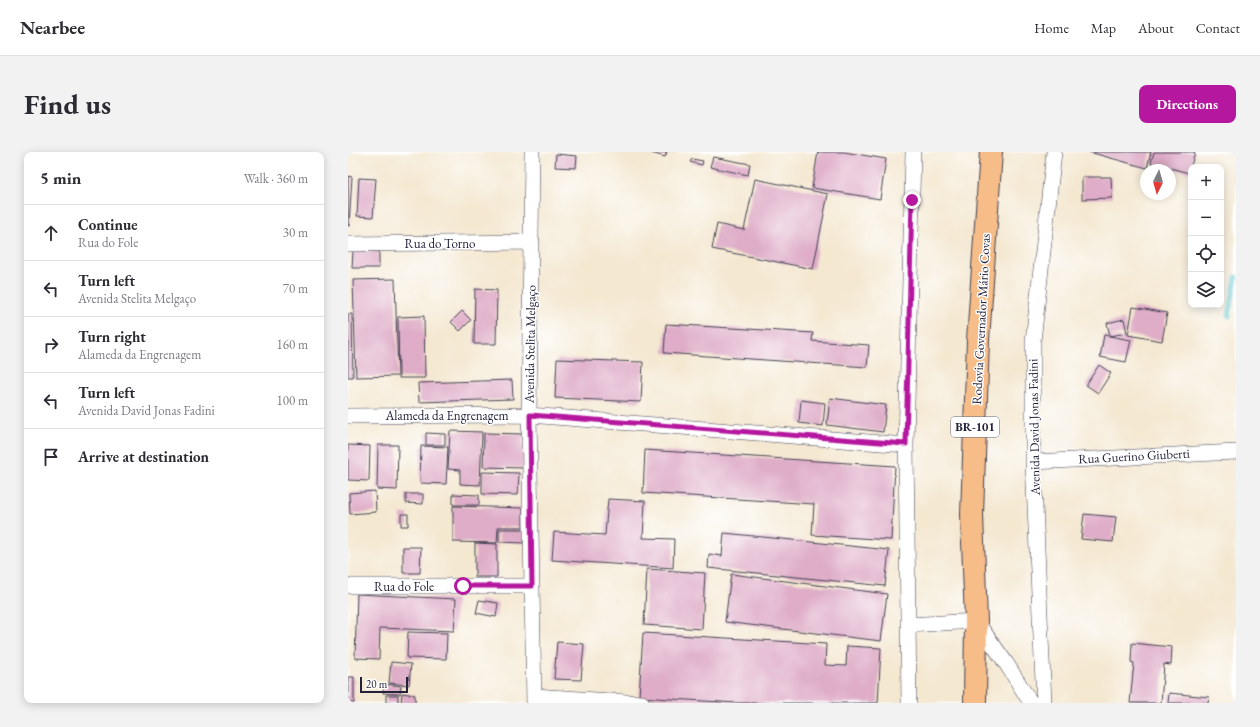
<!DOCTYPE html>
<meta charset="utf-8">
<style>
body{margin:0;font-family:"EB Garamond",serif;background:#f2f2f3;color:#2b2b33}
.controls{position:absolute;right:12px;top:12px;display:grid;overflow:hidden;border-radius:8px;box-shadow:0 2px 10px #0003}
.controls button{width:36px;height:36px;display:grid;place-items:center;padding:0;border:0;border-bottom:1px solid #e1e1e2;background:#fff;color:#2b2b33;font:20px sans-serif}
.compass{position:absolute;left:792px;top:12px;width:36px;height:36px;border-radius:50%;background:#fff;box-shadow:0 2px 10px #0003;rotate:185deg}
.scale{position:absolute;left:12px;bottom:10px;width:48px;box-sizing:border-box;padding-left:4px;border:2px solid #22223b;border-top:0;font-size:11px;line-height:14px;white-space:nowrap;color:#22223b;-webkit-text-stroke:3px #fff;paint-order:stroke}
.stop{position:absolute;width:12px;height:12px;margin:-9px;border:3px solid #b5179e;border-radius:50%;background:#fff}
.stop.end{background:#b5179e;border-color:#fff;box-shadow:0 1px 4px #0008}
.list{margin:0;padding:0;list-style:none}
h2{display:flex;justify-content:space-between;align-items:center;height:52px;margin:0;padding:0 16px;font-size:17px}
h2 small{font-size:13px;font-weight:400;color:#7c7c81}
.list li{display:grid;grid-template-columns:26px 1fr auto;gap:12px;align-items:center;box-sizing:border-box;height:56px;padding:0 16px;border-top:1px solid #e1e1e2}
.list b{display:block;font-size:15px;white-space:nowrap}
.list p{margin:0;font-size:13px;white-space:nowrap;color:#7c7c81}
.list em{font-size:13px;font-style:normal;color:#7c7c81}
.icon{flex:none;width:22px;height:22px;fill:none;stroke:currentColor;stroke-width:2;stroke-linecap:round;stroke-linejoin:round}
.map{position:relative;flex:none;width:888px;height:551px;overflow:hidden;border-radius:8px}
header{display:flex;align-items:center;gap:24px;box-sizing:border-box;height:56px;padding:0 20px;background:#fff;border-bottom:1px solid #e1e1e2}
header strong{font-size:19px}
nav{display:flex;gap:22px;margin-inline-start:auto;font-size:14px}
.intro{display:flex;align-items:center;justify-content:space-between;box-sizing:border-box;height:96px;padding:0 24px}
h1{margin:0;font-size:28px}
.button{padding:10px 18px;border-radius:8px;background:#b5179e;color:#fff;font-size:14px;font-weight:700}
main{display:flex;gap:24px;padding:0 24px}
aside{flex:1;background:#fff;border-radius:8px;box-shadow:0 2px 10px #0003}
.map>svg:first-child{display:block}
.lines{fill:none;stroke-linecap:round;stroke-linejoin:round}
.stream{stroke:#55c3c9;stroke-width:5}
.building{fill:#dfadc8}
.minor-casing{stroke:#424052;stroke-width:16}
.trunk-casing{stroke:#424052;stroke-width:24}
.minor{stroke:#fff;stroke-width:15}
.trunk{stroke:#f7bd88;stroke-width:22}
.route{stroke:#b5179e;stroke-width:5}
.labels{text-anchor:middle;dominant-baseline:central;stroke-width:3;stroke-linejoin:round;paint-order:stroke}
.shield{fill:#fff;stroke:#646476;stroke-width:1}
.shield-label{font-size:12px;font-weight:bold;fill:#22223b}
.street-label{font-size:13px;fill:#22223b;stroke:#fff}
</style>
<header>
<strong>Nearbee</strong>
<nav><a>Home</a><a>Map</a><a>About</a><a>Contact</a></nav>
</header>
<div class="intro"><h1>Find us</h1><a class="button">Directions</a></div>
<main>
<aside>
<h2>5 min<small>Walk · 360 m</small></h2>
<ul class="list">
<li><svg class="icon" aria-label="ahead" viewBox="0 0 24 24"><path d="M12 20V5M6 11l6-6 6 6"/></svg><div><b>Continue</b><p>Rua do Fole</p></div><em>30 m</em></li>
<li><svg class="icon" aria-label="left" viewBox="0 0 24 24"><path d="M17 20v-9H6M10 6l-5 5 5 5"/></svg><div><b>Turn left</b><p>Avenida Stelita Melgaço</p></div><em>70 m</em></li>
<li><svg class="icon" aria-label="right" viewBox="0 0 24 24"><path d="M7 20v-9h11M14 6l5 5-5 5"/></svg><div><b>Turn right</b><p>Alameda da Engrenagem</p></div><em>160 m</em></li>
<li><svg class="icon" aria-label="left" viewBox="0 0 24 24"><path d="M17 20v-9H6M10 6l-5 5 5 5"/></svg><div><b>Turn left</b><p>Avenida David Jonas Fadini</p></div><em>100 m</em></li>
<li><svg class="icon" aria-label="arrive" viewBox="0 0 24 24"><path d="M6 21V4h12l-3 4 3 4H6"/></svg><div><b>Arrive at destination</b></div></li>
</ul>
</aside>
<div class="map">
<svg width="888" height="551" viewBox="0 0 888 551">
<rect width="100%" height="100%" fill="#fff"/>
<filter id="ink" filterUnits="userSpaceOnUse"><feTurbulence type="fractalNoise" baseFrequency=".025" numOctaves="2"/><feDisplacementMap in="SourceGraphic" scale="8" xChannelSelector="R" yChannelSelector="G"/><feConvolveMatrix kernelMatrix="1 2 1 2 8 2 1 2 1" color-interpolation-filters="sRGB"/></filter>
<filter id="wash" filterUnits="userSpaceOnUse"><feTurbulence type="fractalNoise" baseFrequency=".012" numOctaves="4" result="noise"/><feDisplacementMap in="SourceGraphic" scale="16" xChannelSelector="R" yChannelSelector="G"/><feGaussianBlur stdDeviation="0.9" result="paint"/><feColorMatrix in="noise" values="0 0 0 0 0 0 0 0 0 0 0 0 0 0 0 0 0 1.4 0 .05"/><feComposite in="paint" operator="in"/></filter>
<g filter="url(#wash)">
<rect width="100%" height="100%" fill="#f4e8d1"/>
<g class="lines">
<path class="stream" d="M881 164 888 125"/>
</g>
<g id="blocks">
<path class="building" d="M300 0H319L317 5Z
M470 0H496L538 7 532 47 464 36Z
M741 0H803L799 16Z
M806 0H847L841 21 803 11Z
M208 2 229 4 228 16 207 15Z
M365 5 402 12 400 23 362 15Z
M344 7 355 9 354 13 342 10Z
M0 24 4 25 1 74H0Z
M734 25H763L764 46 734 47Z
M11 26 28 27 25 65 9 64Z
M407 27 480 42 465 117 364 97 369 72 396 78Z
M5 99H31V116H4Z
M47 127 50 224 8 225 5 128Z
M127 137 149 138 148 192H126Z
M785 155 819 161 814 189 780 183Z
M114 159 123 168 112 179 103 170Z
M0 162H4L5 225H0Z
M76 164 77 226H51L50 165Z
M776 167 779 181 762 184 759 171Z
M318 172 465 181 464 189 521 193 519 215 316 201Z
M756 183 783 188 778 210 752 205Z
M209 207 295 210 293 250 207 246Z
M751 213 763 221 750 241 738 233Z
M164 228 165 247 71 250 70 231Z
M482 246 538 253 535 280 479 273Z
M453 248 477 251 475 274 451 271Z
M102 279 134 280 132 333 112 332V318L100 317Z
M78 281 97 282V293H78Z
M136 281 175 282V316L135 315Z
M0 293 22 294 21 329 0 328Z
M30 293H50L49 338 29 337Z
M73 294 100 295 98 332 72 331Z
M297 298 547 314 543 388 464 383 466 352 295 341Z
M134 320 171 321 170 343 134 342Z
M27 339 28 360 2 362 1 341Z
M58 342H75V352L58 351Z
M105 342 131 343V353H105Z
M260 347 297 349 295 386 326 387 325 416 204 408 206 380 257 383Z
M105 354 175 356V375H150L149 391 105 390Z
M53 362H60V374H53Z
M736 362 768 365 765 390 733 387Z
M151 377H177V391L151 390Z
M376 381 541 398 537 434 360 416 361 402 374 404Z
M127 391 149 392V425H127Z
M55 395H73L72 421H55Z
M299 417 357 421 354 477 296 473Z
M383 422 539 442 533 489 377 470Z
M9 442 108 447 106 479 32 476 31 507 7 506Z
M131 448 150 451 148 465 128 461Z
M60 480 99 481 98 507 59 506Z
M295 481 478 492 477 513 498 514 499 494 533 496 530 551H389L291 545Z
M209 490 236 492 233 528 206 527Z
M784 491 824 495 823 513 816 512 813 551H782L786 511 783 510Z
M43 510 63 512 61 533 41 531Z
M0 525H6V551H0Z
M36 532 53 534 52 542 35 541Z
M54 541 67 543V551H53Z
M821 541 861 545 860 551H820Z
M38 543H50V551H38Z"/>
</g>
</g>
<g filter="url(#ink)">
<use href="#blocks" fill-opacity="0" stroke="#424052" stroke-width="1"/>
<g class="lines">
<defs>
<path id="minor" d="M184 0 181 263 186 551
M0 92 184 90
M0 264 181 263 558 293
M685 310 888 300
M0 434H184
M560 473 628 469 658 511 683 551
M186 544 294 551
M561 551 558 293 565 0
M696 551 685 310V189L706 0"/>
<path id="trunk" d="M627 551 628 469 624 363 630 188 643 0"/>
</defs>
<use href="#minor" class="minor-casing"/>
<use href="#trunk" class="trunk-casing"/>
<use href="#minor" class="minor"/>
<use href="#trunk" class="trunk"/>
</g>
</g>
<g class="lines" filter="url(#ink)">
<path class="route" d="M115 434H184L182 263 558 292 564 48"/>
</g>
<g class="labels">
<rect class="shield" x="603" y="265" width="48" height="20" rx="3"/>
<g class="shield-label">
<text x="627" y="275">BR-101</text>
</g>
<g class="street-label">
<text x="92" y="91">Rua do Torno</text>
<text transform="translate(633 167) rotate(-87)">Rodovia Governador Mário Covas</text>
<text transform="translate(182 192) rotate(-89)">Avenida Stelita Melgaço</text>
<text x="99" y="263">Alameda da Engrenagem</text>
<text transform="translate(686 275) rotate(-91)">Avenida David Jonas Fadini</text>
<text transform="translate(786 304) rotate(-3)">Rua Guerino Giuberti</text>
<text x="56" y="434">Rua do Fole</text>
</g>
</g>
</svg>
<div class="controls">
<button>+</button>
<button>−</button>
<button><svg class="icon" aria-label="locate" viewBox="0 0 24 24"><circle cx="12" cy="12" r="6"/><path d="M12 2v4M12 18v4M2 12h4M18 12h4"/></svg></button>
<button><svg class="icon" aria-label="layers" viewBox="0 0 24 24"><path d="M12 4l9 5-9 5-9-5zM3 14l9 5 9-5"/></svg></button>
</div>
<svg class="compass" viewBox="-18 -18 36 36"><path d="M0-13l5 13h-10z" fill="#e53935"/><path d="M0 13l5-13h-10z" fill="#7c7c81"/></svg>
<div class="scale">20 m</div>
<div class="stop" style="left:115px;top:434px"></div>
<div class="stop end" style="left:564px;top:48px"></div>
</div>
</main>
